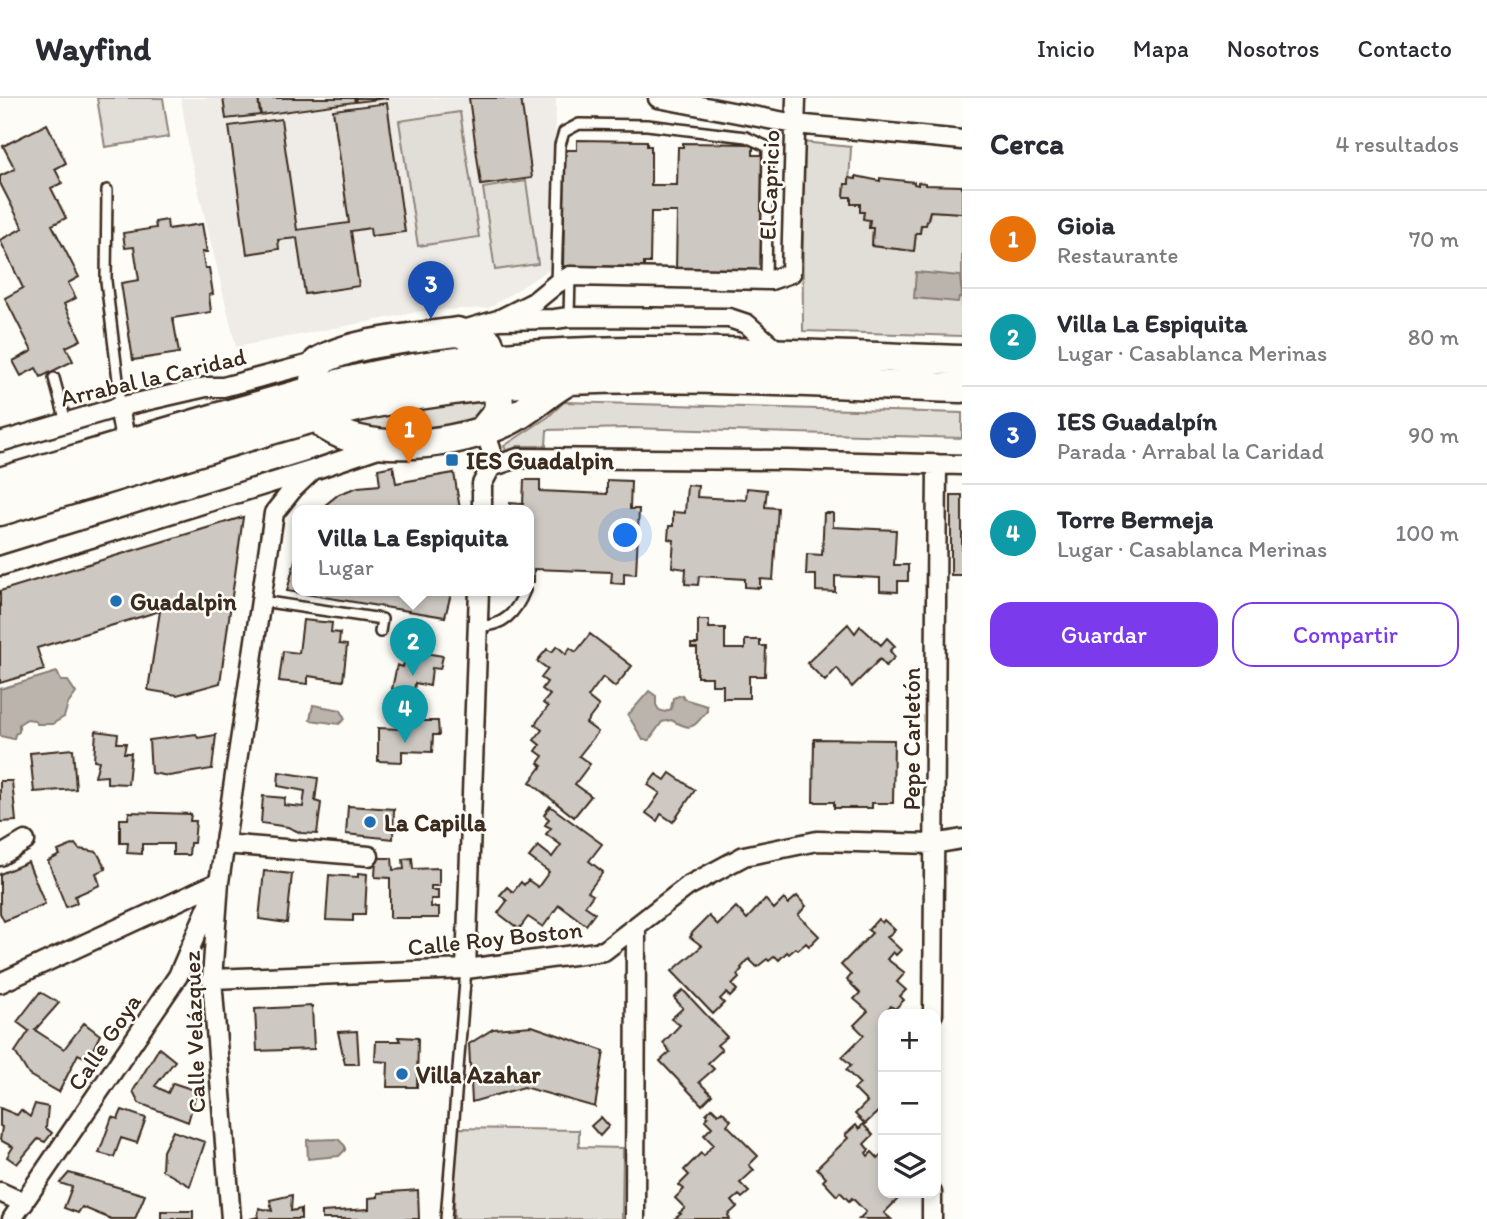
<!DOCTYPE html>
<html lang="es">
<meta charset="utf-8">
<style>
body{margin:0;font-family:Itim,sans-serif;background:#f2f2f3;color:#2b2b33}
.controls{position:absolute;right:21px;bottom:21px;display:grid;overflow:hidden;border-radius:14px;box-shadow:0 4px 10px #0003}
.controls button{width:63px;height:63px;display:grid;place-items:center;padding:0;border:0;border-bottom:2px solid #e1e1e2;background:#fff;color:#2b2b33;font:35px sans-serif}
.you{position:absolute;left:626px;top:438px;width:24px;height:24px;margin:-18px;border:5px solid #fff;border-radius:50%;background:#1a73e8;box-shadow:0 0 0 10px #1a73e833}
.badge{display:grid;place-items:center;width:46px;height:46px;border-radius:50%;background:#7c3aed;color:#fff;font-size:23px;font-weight:700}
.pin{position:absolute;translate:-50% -58px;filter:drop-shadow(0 2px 4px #0008)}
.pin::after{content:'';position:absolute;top:37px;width:24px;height:21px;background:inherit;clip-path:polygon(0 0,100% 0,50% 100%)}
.popup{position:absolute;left:292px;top:407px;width:242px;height:91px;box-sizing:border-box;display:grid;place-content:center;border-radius:14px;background:#fff;filter:drop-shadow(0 2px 5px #0005);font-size:23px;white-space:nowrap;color:#7c7c81}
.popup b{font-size:26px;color:#2b2b33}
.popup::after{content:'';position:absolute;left:50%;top:100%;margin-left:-14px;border:14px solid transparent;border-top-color:#fff}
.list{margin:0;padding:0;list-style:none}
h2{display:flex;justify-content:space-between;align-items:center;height:91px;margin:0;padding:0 28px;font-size:30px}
h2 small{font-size:23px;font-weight:400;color:#7c7c81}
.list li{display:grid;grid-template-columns:46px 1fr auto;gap:21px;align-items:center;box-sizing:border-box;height:98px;padding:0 28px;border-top:2px solid #e1e1e2}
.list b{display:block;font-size:26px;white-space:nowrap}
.list p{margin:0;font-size:23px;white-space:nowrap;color:#7c7c81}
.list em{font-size:23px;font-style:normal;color:#7c7c81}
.actions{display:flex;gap:14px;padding:21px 28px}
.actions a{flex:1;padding:16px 0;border:2px solid #7c3aed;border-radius:21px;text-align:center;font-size:24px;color:#7c3aed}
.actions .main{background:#7c3aed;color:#fff}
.icon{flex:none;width:38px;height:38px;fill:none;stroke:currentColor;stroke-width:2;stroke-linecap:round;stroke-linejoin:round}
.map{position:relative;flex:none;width:962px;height:1121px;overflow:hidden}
header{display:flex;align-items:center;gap:42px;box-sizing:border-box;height:98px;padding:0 35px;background:#fff;border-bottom:2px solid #e1e1e2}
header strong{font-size:33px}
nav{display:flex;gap:38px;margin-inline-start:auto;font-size:24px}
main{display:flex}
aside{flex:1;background:#fff}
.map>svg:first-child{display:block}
.built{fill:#efece7}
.green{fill:#e1ded7;stroke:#8e847a;stroke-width:2}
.water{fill:#bbb4ad;stroke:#887d74;stroke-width:2}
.building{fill:#cdc8c2;stroke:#3b2a1e;stroke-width:2}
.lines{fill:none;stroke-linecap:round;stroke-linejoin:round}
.service-casing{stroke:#3b2a1e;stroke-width:14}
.minor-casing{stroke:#3b2a1e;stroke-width:23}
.primary-casing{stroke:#3b2a1e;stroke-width:33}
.service{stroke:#fdfcf7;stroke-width:9}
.minor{stroke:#fdfcf7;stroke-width:18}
.primary{stroke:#fdfcf7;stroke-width:28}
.poi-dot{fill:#1f6fb2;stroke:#fdfcf7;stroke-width:2.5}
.labels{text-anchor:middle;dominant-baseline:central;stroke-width:5;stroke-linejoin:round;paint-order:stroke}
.street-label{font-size:24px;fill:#3b2a1e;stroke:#fdfcf7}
.poi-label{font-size:24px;font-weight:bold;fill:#3b2a1e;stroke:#fdfcf7;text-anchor:start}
</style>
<header>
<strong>Wayfind</strong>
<nav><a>Inicio</a><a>Mapa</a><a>Nosotros</a><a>Contacto</a></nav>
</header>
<main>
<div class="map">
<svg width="962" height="1121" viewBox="0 0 962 1121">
<rect width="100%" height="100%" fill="#fdfcf7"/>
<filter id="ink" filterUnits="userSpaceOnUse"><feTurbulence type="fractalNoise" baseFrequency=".0143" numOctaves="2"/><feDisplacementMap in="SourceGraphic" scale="14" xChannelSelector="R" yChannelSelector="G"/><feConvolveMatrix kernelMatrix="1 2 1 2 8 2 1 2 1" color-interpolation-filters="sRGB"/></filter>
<g filter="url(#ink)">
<path class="built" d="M181 0H556L553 169 489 210 423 213 236 249 189 53Z"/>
<path class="green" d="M97 0H163L169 39 105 49Z
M460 14 479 139 418 148 399 23Z
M802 44 851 49 849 86H845L844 99H851V106H860V114H864L863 121 870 122 869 130H873L872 148 914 153 916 135H920L921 127 929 120 930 113 962 115V238L803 233Z
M526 83 538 166 495 172 483 90Z
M493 302 481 321 425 334 422 311Z
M564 304 962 315V340L630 330 547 332 546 348H518L507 355 504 348 548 319Z
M405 314 409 335 386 337 349 326Z
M455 1030 579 1032V1049L623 1050 622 1121H454Z"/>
<path class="water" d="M916 174 960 178 962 199H959L958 204 914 200Z
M57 574 61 583H68L76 595 68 606 64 619 52 626H37L34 622 27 621 19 626V634L15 636 14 641 0 638V591Z
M649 593 656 598V607L659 612 665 614 671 611 673 600 682 597 684 601 707 608V613C692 631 692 633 671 622L662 624 649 642H643L628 617Z
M313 607 341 612 345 621 339 626 310 622Z
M338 1041 345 1048V1052L339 1058 308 1061 307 1042Z"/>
<path class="building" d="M223 0H258L260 17 226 21Z
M258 0H354L355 4 261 17Z
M355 0H388L356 4Z
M469 0H521L532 80 481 87Z
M387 5 405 134 371 138 370 130 351 133 359 188 305 196 297 140 278 142 279 151 247 156 229 28 281 21 297 132 349 125 333 12Z
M47 26 66 65 55 71 62 85 51 90 66 120 52 127 79 179 68 185 76 200 64 206 81 242 66 249 73 263 41 279 36 270 21 278 13 263 32 253 5 200 23 190 0 142 23 130 0 85V78L15 71 3 48Z
M577 42 647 43V48H651V87H677L678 49H683V45L753 46V57H763L761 173 676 171 677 114H651L650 165H644V169L563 168 565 52H577Z
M856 78 880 83V80L914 84V86L918 87V84L925 85V87L962 88V115L930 113 926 127H921L920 135H916L914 153 872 148 873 130H869L870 122 863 121 864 114H860V106H851V99H844L845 86H849V80L856 81Z
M167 122 168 131 202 126 207 154H202L205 170H209L213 196 209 197 211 214 173 220 179 255 133 262 121 185 139 182 134 149 125 150 123 135 156 130 155 124Z
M393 368 396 385 454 375 460 411 319 412 339 396 358 389 380 387 378 371Z
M524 382H540V393L607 396V382L631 383 630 411H639L636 476 624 475V486L611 485 612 474 534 471V484H528V412H510V405L523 406Z
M687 387 698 388 697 399 746 402 747 390 767 392 765 409 778 410 773 482 760 481V490L745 489V481L699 478 698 487 685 486 686 471 672 469 674 442 668 441 669 428H673V414L685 415Z
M951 397H962V477H951Z
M824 415H833V429L896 432 894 467H908V483H898V494L880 493V480L835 478V494L816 493V477H806L807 456 822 457Z
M243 419 220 585 177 597 148 592 160 513 37 550 44 572 0 585V493Z
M298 451V492H452L445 519 287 493Z
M303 522 332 525 331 534 340 535 339 546 347 547 343 583 308 578V586L279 583 283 553 299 555Z
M698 522H709V530H725V551H745V542H760V548H766L765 578H749V600H723V587H712V579H697V550H691V546H698Z
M848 526 855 535 860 528 881 547 887 540 895 548 890 553 895 559 886 568 880 561 852 589 837 570 825 583 807 565Z
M590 536 632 568 615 589 603 579 588 599 599 608 586 625 598 634 579 658 590 666 575 686 591 698 574 719 530 684 542 668 538 665 543 658 536 653 540 647 534 642 542 632 535 626 548 609 543 605 550 597 542 591 547 584 541 580 548 571 537 563 547 551 552 554 557 548 566 556 570 550 576 554Z
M407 552 443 558 440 571 432 570 430 588 415 585 414 595 392 591 397 567 403 569Z
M403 623H438L439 637H433L432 654 402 653V664L378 663V630L401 631Z
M96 633 118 636 117 645H126L124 655H131L128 686 107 685V678L95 679 99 663 94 662Z
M196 636 198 640 216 637 212 671 169 678 151 675 149 642Z
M814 641 894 642 893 705H872V710H834V704H813Z
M73 651 76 691 34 694 30 655Z
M279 674 318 680 315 703 321 705 317 736 301 735 288 729 261 725 263 698 285 700 284 707 303 709 305 693 278 688Z
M670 675 695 692 673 724 661 716 657 723 646 715 660 695 648 687 656 676 665 682Z
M0 683H12L16 723 0 724Z
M348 708 394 711 393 741 346 736Z
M550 708 602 746 589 763 603 774 588 794 593 797 585 808 595 815 586 827 559 807 543 829 528 819 519 831 498 815 507 803 500 797 507 789 513 794 521 784 524 787 528 782 538 789 549 774 529 759 538 748 552 759 561 747 546 736 551 730 545 727 549 721 544 717Z
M129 714 191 716 190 723H196L194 745H190L189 757H173V746H142V756L127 755 128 745H120V721H128Z
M75 746 79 751 97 754 106 771 96 775 100 787 75 798 77 805 66 809 48 763 60 757 58 753Z
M376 760H392L393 772 404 771 403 761 412 760 413 771 439 770V788H431V792H438V801H431V809H439V820H390V780L375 779Z
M28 764 45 806 4 823 0 815V776Z
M264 773 292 776 287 825 259 821Z
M358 775 367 776 365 816H353V823L326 822 329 777 358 779Z
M797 798 806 808 798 817 819 838 809 848 806 845 798 852 796 850 789 856 787 854 779 862 775 858 769 863 767 861 757 869 749 861 741 870 742 871 737 877 739 880 732 887 737 892 730 899 726 895 720 901 724 905 713 916 672 873 702 848 690 839 692 837 691 836 709 818 718 827 736 809 747 821 765 801 774 811 784 801 788 806Z
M878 821 882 825 884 822 895 832 887 839 901 852 896 857 893 854 887 861 905 875 897 884 906 892 900 898 904 902 895 911 891 908 886 914 888 916H883V1009L865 1026 855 1016 867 1004 854 991 860 986 846 972 851 967 842 959 864 937 854 927 868 913 854 901 860 895 847 882 851 877 841 867 872 835 868 832Z
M200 870 204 875 202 886 189 882 192 873Z
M683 892 727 939 717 947 722 952 708 965 714 971 699 984 712 997 702 1007 660 963 670 954 663 945 680 927 671 921 683 910 674 900Z
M40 894 59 905 35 932 64 951 84 925 100 937 88 961 78 956 59 994 29 977 15 954 29 933 17 924Z
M312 908 314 951 257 953 255 911Z
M532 928 604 953 595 1009 524 989 472 1004 469 946 493 931Z
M357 933 359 966H345L338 934Z
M398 939 418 940 417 989H387L388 964 375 963 376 943H400Z
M159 950 175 963 155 988 168 995 173 985 197 993 188 1024 139 1005 133 993Z
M35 1006 48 1009 46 1030 52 1035 45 1044 38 1041 17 1066 7 1059 13 1049 0 1042 2 1029 0 1028V1010L17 1017 21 1012 30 1019Z
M712 1010 718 1016 722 1013 731 1022 727 1027 758 1058 749 1067 754 1072 740 1085 749 1094 742 1100 739 1097 732 1103 737 1109 728 1117 730 1121H674L681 1116 679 1115 685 1110 675 1100 684 1091 679 1087 689 1077 684 1072 701 1055 704 1058 713 1046 704 1037 712 1029 705 1022 708 1019 706 1016Z
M122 1012 146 1020 137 1045 121 1040 114 1059 99 1055 112 1019 118 1021Z
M601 1019 609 1028 600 1038 591 1028Z
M863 1026 873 1037 864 1046 869 1052 866 1055 868 1058 872 1054 878 1060 883 1054V1095H892L898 1101 884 1115 891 1121H859L866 1114 852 1100 849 1103 840 1094 837 1098 823 1083 826 1080 817 1070 848 1040 845 1037 856 1027 859 1031Z
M173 1033 205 1044 190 1088 162 1072 163 1053Z
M69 1075 145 1097 135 1121H111L82 1109 78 1115 64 1110 72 1089 60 1085Z
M418 1092 419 1121H322V1114L369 1111V1100L378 1099V1095Z
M292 1097 291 1113 301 1111V1121H250L258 1119 259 1110 272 1113 270 1102Z
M161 1113H193V1121H161Z"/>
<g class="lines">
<defs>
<path id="service" d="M107 92 106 183 119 290V309
M556 186 560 47 564 34 579 26 647 27 746 39 768 49 766 182
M569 219 570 178
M54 280 66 324
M261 503 382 521 380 534
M478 528C503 529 516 515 525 492
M446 1121 466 871"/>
<path id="minor" d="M658 0 795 26 962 42
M498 222 534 204 556 186 570 178 771 182 791 175 796 0
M460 233 498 222 555 221 569 219 729 220 747 226 782 257
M119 309 126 346
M0 344 119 309 206 289H223L318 264
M491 369 518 360 788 362 962 367
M482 412V386L491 369V351L484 331
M0 468 313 372 381 349
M224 746 369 758
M0 758 25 743
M466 871 479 492
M212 881 466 871 604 853 688 788 744 758 817 743 934 746 962 741
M0 885 219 784
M933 916 937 366
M0 1094 24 1105
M12 1121 178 878 213 797
M231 1121 212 881 219 784 274 415 293 391 313 372
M635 1121 636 830
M932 1121V1095"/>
<path id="primary" d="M484 331 497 315 499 307 495 260 488 244 457 234C416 240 353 243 318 264L312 292 326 328C374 359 459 346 508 323 529 313 546 295 566 284
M0 384C81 360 162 335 244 312 298 297 352 280 408 271 590 240 779 257 962 262
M0 413C71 392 142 370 213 349 287 327 361 304 439 294 610 269 789 285 962 290"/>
</defs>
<use href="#service" class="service-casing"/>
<use href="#minor" class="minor-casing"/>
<use href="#primary" class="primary-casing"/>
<use href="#service" class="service"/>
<use href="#minor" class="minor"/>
<use href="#primary" class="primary"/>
</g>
</g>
<g class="poi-dot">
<rect x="445" y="355" width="14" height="14" rx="3.5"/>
<circle cx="116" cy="503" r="7"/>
<circle cx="370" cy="724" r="7"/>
<circle cx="402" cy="976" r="7"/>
</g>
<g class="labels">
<g class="street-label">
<text transform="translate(769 87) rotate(-88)">El Capricio</text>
<text transform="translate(153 279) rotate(-13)">Arrabal la Caridad</text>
<text transform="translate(911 641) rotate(-90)">Pepe Carletón</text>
<text transform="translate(495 840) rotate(-6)">Calle Roy Boston</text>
<text transform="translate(194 934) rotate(-92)">Calle Velázquez</text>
<text transform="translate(104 944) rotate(-56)">Calle Goya</text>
</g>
<g class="poi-label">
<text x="466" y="362">IES Guadalpin</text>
<text x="130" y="503">Guadalpin</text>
<text x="384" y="724">La Capilla</text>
<text x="416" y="976">Villa Azahar</text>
</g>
</g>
</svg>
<div class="controls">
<button>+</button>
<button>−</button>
<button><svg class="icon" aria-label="layers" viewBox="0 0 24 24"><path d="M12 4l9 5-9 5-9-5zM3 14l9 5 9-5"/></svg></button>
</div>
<div class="you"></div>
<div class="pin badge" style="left:409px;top:366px;background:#e8710a">1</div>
<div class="pin badge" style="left:413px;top:578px;background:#0f9aa8">2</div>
<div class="popup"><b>Villa La Espiquita</b>Lugar</div>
<div class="pin badge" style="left:431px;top:221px;background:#1a4fb4">3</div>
<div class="pin badge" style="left:405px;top:645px;background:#0f9aa8">4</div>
</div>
<aside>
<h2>Cerca<small>4 resultados</small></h2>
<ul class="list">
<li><span class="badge" style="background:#e8710a">1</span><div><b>Gioia</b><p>Restaurante</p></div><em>70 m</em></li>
<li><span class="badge" style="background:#0f9aa8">2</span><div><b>Villa La Espiquita</b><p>Lugar · Casablanca Merinas</p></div><em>80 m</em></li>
<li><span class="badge" style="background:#1a4fb4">3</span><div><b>IES Guadalpín</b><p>Parada · Arrabal la Caridad</p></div><em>90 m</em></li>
<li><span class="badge" style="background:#0f9aa8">4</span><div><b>Torre Bermeja</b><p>Lugar · Casablanca Merinas</p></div><em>100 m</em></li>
</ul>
<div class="actions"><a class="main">Guardar</a><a>Compartir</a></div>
</aside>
</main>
